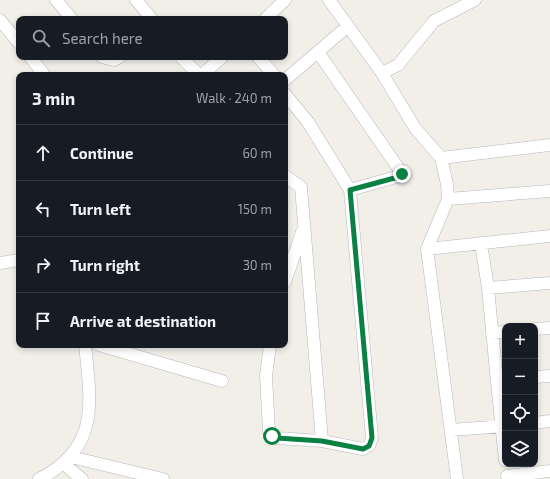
<!DOCTYPE html>
<meta charset="utf-8">
<style>
body{margin:0;font-family:"Exo 2",sans-serif;background:#20242c;color:#f1f3f6}
.controls{position:absolute;right:12px;bottom:12px;display:grid;overflow:hidden;border-radius:8px;box-shadow:0 2px 6px #0003}
.controls button{width:36px;height:36px;display:grid;place-items:center;padding:0;border:0;border-bottom:1px solid #363941;background:#171b24;color:#f1f3f6;font:20px sans-serif}
.stop{position:absolute;width:12px;height:12px;margin:-9px;border:3px solid #0b8043;border-radius:50%;background:#fff}
.stop.end{background:#0b8043;border-color:#fff;box-shadow:0 1px 4px #0008}
.list{margin:0;padding:0;list-style:none}
h2{display:flex;justify-content:space-between;align-items:center;height:52px;margin:0;padding:0 16px;font-size:17px}
h2 small{font-size:13px;font-weight:400;color:#9ea1a6}
.list li{display:grid;grid-template-columns:26px 1fr auto;gap:12px;align-items:center;box-sizing:border-box;height:56px;padding:0 16px;border-top:1px solid #363941}
.list b{display:block;font-size:15px;white-space:nowrap}
.list em{font-size:13px;font-style:normal;color:#9ea1a6}
.icon{flex:none;width:22px;height:22px;fill:none;stroke:currentColor;stroke-width:2;stroke-linecap:round;stroke-linejoin:round}
.map{position:relative;flex:none;width:550px;height:479px;overflow:hidden}
.search{position:absolute;background:#171b24;box-shadow:0 2px 6px #0003;left:16px;top:16px;width:272px;height:44px;display:flex;align-items:center;gap:10px;box-sizing:border-box;padding:0 14px;border-radius:8px;color:#9ea1a6;font-size:15px}
.panel{position:absolute;background:#171b24;box-shadow:0 2px 6px #0003;left:16px;top:72px;width:272px;height:276px;border-radius:8px}
.map>svg:first-child{display:block}
.lines{fill:none;stroke-linecap:round;stroke-linejoin:round}
.street-casing{stroke:#b5b8bc;stroke-width:13}
.street{stroke:#fff;stroke-width:12}
.route{stroke:#0b8043;stroke-width:5}
</style>
<div class="map">
<svg width="550" height="479" viewBox="0 0 550 479">
<rect width="100%" height="100%" fill="#f1efe8"/>
<g class="lines">
<defs>
<path id="street" d="M56 0 72 19
M136 0 152 19
M329 0 382 73 415 128 441 158 447 184 448 199 427 249 457 479
M265 19 285 0
M0 20 19 43
M30 57 43 73
M102 57 114 60 120 57
M181 57 199 75
M258 57 274 75
M382 73 398 65 434 21 475 0
M202 75 222 57
M285 80 348 26
M285 94 308 122 350 190
M441 158 550 145
M285 176 301 187 322 441
M448 199 550 191
M481 243 488 288 497 382 505 381
M427 249 550 236
M0 263 19 260
M285 282 302 232
M488 288 550 283
M535 329 550 328
M492 333 505 332
M99 345 222 381
M270 345 266 376 269 431 271 435 277 438 322 441 363 449 369 446 372 438 350 190 403 175 318 52
M535 377 550 376
M497 382 505 460
M535 423 550 421
M451 430 505 426
M71 457 163 479
M64 464 82 479
M507 476 550 471
M39 479C100 448 91 403 85 345"/>
</defs>
<use href="#street" class="street-casing"/>
<use href="#street" class="street"/>
</g>
<g class="lines">
<path class="route" d="M272 436 277 438 322 441 363 449 369 446 372 438 350 190 402 176V174"/>
</g>
</svg>
<div class="controls">
<button>+</button>
<button>−</button>
<button><svg class="icon" aria-label="locate" viewBox="0 0 24 24"><circle cx="12" cy="12" r="6"/><path d="M12 2v4M12 18v4M2 12h4M18 12h4"/></svg></button>
<button><svg class="icon" aria-label="layers" viewBox="0 0 24 24"><path d="M12 4l9 5-9 5-9-5zM3 14l9 5 9-5"/></svg></button>
</div>
<div class="stop" style="left:272px;top:436px"></div>
<div class="stop end" style="left:402px;top:174px"></div>
<div class="search"><svg class="icon" aria-label="search" viewBox="0 0 24 24"><circle cx="10" cy="10" r="6"/><path d="M15 15l6 6"/></svg>Search here</div>
<section class="panel">
<h2>3 min<small>Walk · 240 m</small></h2>
<ul class="list">
<li><svg class="icon" aria-label="ahead" viewBox="0 0 24 24"><path d="M12 20V5M6 11l6-6 6 6"/></svg><div><b>Continue</b></div><em>60 m</em></li>
<li><svg class="icon" aria-label="left" viewBox="0 0 24 24"><path d="M17 20v-9H6M10 6l-5 5 5 5"/></svg><div><b>Turn left</b></div><em>150 m</em></li>
<li><svg class="icon" aria-label="right" viewBox="0 0 24 24"><path d="M7 20v-9h11M14 6l5 5-5 5"/></svg><div><b>Turn right</b></div><em>30 m</em></li>
<li><svg class="icon" aria-label="arrive" viewBox="0 0 24 24"><path d="M6 21V4h12l-3 4 3 4H6"/></svg><div><b>Arrive at destination</b></div></li>
</ul>
</section>
</div>
